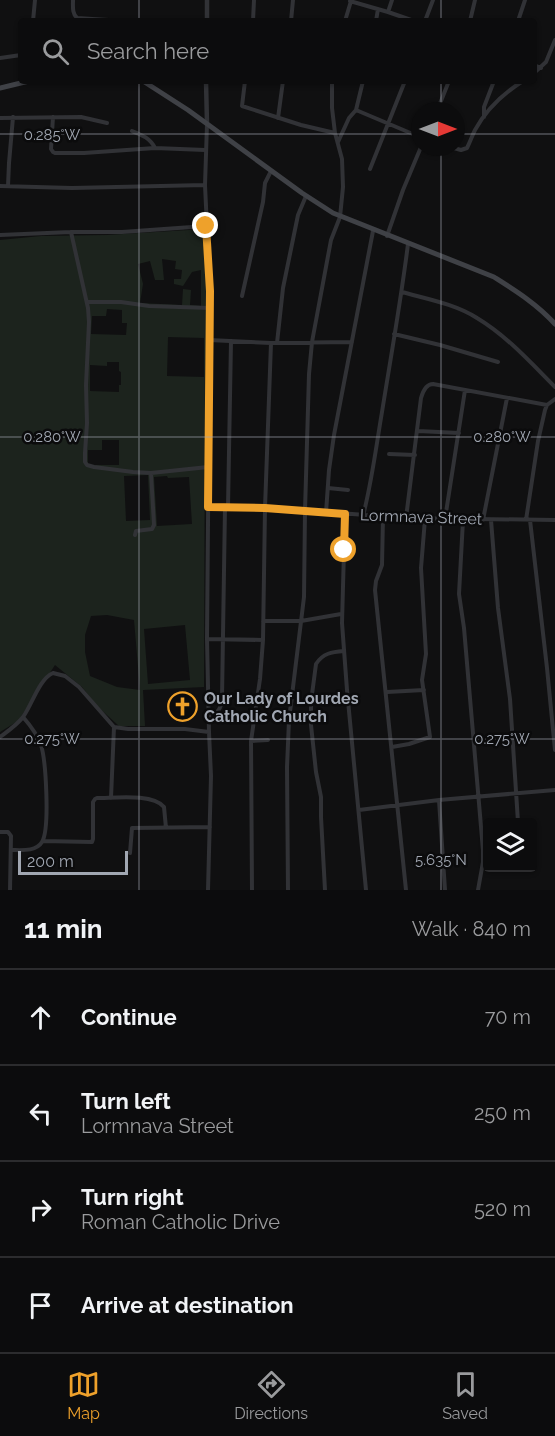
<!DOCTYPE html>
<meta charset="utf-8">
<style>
body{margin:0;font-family:Raleway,sans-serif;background:#1a1a1b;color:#f1f3f6}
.controls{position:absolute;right:18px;bottom:18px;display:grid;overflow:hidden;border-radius:6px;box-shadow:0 2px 4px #0004}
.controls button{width:54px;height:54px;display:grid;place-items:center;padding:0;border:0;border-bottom:2px solid #2c2c2e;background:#0c0c0d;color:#f1f3f6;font:30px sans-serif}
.compass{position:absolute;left:411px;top:102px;width:54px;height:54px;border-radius:50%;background:#0c0c0d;box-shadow:0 2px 4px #0004;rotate:90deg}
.scale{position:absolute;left:18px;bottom:15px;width:110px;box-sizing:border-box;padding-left:6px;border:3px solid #a1a7b2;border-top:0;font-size:16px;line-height:21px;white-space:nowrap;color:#a1a7b2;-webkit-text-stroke:4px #0b0b0c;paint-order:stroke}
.stop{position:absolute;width:18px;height:18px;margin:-14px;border:4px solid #eea12b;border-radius:50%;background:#fff}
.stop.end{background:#eea12b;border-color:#fff;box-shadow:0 2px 6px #0008}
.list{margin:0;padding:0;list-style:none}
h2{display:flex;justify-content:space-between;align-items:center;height:78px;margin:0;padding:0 24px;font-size:26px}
h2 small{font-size:20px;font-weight:400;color:#9a9b9d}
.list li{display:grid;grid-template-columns:39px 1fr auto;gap:18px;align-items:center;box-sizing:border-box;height:96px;padding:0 24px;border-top:2px solid #2c2c2e}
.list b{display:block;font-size:22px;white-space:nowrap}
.list p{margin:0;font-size:20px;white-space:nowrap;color:#9a9b9d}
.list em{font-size:20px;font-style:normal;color:#9a9b9d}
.icon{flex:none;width:33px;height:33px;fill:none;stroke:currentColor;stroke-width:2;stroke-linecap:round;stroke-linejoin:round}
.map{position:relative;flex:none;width:555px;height:890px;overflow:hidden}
.search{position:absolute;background:#0c0c0d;box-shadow:0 2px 4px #0004;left:18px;right:18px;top:18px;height:66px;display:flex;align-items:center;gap:15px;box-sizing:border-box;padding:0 21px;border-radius:6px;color:#9a9b9d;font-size:22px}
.sheet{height:462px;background:#0c0c0d}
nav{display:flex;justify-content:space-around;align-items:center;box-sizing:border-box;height:84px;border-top:2px solid #2c2c2e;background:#0c0c0d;font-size:16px;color:#9a9b9d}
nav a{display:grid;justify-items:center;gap:3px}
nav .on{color:#eea12b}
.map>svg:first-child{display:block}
.green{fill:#1c231d;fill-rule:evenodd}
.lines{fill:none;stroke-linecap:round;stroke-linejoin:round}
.minor{stroke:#313236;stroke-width:4}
.tertiary{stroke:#313236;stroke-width:4.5}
.secondary{stroke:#3f4146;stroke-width:5}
.route{stroke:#eea12b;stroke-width:8}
.ticks{fill:none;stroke:#a1a7b2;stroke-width:1.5;stroke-opacity:0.45}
.labels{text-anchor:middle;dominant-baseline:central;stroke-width:5;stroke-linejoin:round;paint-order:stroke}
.street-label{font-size:16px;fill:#a1a7b2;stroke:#0b0b0c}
.poi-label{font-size:16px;font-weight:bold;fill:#a1a7b2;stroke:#0b0b0c;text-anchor:start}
.ticks-label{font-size:15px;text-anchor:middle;fill:#a1a7b2;stroke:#0b0b0c;stroke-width:5;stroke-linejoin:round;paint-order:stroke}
</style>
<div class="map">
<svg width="555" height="890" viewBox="0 0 555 890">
<rect width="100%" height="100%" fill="#101011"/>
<path class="green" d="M205 229 208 305 205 370 204 687 143 690 145 726H119L97 706 82 687 55 665 18 721 0 732V240L41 236 107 235ZM162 259 176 261 175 269 182 270 181 279H174V284L183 286 192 272 201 270V306L190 305 191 290 183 289 182 305 140 303 143 284 138 264 150 261 155 280H164ZM107 309 122 310V323H127L126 335 91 334 92 316H106ZM168 337 204 338V377L167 376ZM107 362H119V371L121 372V385H119V392L90 391V365L107 366ZM102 440H119V465H88V450H102ZM148 475 150 520 126 521 124 476ZM167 476 168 478 189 477 192 524 157 526 154 477ZM107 615 134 620 140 690 117 687 90 676 85 652V635L91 616ZM185 625 190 680 148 684 144 629Z"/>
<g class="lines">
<path class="minor" d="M73 0C73 7 72 13 77 18L124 21
M350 1 388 12 414 21
M388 12 392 0
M33 21 35 0
M253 21 254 0
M291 21 293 0
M345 21 351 1
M376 21 378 9
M425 21 433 0
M470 21 475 0
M518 21 525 0
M0 58 21 55
M534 65 541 68
M534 73 546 62 555 40
M245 81 242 106 301 125 335 133
M356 110 420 137
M437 111 449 81
M53 117 51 149 53 152 55 153H84L155 148 205 150
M484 117V107L494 81
M0 118 81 117 107 123
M278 118 283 81
M207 124 205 185 210 291 207 639 209 732 211 776 208 890
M132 131C142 135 150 138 155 148
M338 142 349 118 356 110 363 81
M450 147 461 150 467 148C470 142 472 136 475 130 486 110 504 93 523 81
M370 169 405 81
M0 186 72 188 205 185
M8 186 9 163 13 117
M71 232 88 308 89 322 86 385 87 423 85 453V462L87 465 94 467 133 472 151 473 208 467
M0 235 71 232H122L206 226
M387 236 403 190 421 147
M402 292C427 299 455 304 477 318 507 336 531 363 555 387
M242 296 263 202 265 183 271 171
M87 302H121L149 306 210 308
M394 334 440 345 498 362
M209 340 271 343 352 342
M277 343 283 288 298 215 306 196
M418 431 459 433
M389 454 415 455
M328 488 348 490
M208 507 285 509 406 518 555 520
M228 507 231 341
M326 513 329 470 334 435 373 231
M345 514 342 623 347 690 366 890
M363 516C372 481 376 447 382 412 391 356 401 300 408 244
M383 517 382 565 376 581 375 590 406 890
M406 518 421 398C423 391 426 384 433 384L547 405
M445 519 465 390
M463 520 459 594 464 628 483 850V862L478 890
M483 520 507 398
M491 520 498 608 510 699 518 822
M526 520 538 441 545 410 547 405 555 399
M530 520 547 668 555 750
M135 535 136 531 152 529 154 525 151 473
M263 621H301L341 614
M207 639 263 640
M387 692 424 690
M209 716C218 713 221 709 222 699L225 507
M0 737C8 731 17 725 23 717 32 705 39 679 53 673L65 676 79 687 114 727 128 729H185L209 732
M251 741 268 740
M392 747 409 744 430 737 422 680 426 654 421 568 425 519
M111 798 114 727
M439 800 445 890
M359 810 439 800 555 790
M0 832H8L11 836 10 890
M43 841 92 842 93 839V802L95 799 97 798C114 798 153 793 164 807L166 828
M11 850C21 850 36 852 42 842 50 829 46 761 41 745 37 734 30 725 23 717
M130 853 132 828 210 827
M252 890 251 741 260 679 263 640 265 508 271 343
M288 890 287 767 289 720 304 597 305 511 309 374 312 342 331 240 340 217 343 187 342 159 335 133 332 108V81
M325 890 321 817V797L316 772 311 725V702L316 664C323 653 332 652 344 651"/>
<path class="tertiary" d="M207 21V0
M206 81 207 124"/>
<path class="secondary" d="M143 81 188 110 302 193 333 213 494 277C516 291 537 304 555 324
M0 88 29 81"/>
</g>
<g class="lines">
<path class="route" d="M206 226 210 291 208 507 265 508 345 514 344 550"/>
</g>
<path class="ticks" d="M139 0V21M441 0V21M139 81V890M441 81V111M0 134H420M456 134H555M441 147V890M0 437H555M0 739H555"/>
<defs>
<symbol id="church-ring" viewBox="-11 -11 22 22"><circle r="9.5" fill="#0b0b0c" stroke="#eea12b" stroke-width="1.5"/><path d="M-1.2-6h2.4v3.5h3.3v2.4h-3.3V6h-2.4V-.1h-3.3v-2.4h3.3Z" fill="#eea12b"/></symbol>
</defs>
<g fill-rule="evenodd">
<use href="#church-ring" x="166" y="690" width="33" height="33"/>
</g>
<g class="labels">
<g class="street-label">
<text transform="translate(421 517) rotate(2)">Lormnava Street</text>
</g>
<g class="poi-label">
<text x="204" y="698">Our Lady of Lourdes<tspan x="204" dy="18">Catholic Church</tspan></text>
</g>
</g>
<g class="ticks-label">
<text x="52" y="140">0.285°W</text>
<text x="502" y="442">0.280°W</text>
<text x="52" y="442">0.280°W</text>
<text x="52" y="744">0.275°W</text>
<text x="502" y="744">0.275°W</text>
<text x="441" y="865">5.635°N</text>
</g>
</svg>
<div class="controls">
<button><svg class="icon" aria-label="layers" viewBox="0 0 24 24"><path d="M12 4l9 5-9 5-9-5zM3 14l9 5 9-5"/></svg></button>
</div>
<svg class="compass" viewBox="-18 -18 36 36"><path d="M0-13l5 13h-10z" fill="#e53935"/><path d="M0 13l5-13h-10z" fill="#9a9b9d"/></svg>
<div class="scale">200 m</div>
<div class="stop" style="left:344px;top:550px"></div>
<div class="stop end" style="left:206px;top:226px"></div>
<div class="search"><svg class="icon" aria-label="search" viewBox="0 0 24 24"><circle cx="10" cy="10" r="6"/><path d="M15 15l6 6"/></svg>Search here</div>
</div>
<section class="sheet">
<h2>11 min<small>Walk · 840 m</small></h2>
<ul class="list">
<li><svg class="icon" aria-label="ahead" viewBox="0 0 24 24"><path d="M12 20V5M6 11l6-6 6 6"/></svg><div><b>Continue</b></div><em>70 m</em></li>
<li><svg class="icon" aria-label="left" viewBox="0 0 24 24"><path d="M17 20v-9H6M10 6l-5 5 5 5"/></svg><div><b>Turn left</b><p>Lormnava Street</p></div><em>250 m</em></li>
<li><svg class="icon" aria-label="right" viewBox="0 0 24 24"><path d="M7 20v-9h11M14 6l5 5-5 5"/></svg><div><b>Turn right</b><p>Roman Catholic Drive</p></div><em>520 m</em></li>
<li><svg class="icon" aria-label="arrive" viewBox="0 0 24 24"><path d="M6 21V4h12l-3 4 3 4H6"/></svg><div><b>Arrive at destination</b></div></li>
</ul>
</section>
<nav>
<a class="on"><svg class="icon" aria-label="map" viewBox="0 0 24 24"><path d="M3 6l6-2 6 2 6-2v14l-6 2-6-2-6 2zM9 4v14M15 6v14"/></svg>Map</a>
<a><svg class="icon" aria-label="directions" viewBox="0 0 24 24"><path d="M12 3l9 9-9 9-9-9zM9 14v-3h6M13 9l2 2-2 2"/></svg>Directions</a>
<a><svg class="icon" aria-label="saved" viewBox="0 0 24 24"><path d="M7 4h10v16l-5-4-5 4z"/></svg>Saved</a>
</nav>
